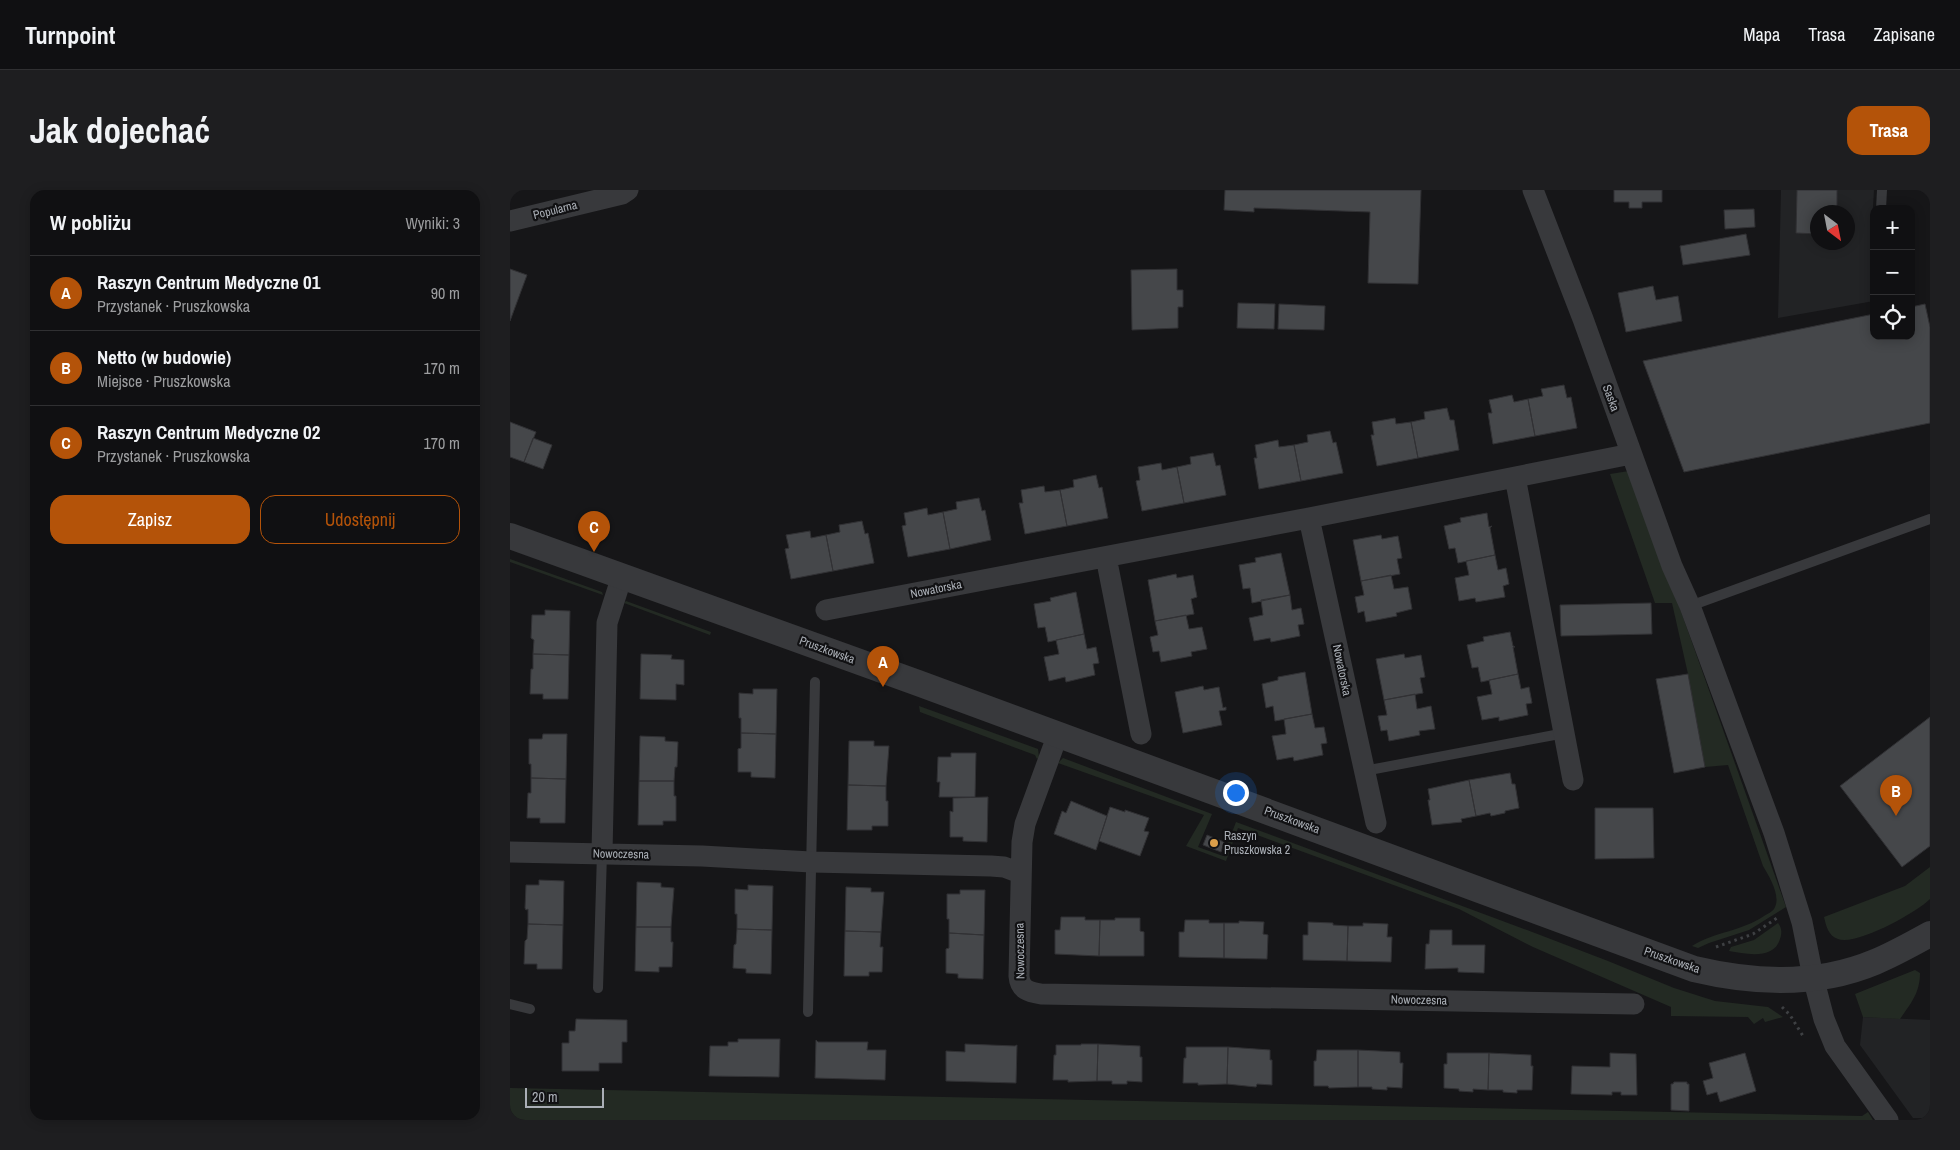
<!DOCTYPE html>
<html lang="pl">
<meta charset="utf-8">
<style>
body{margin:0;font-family:"Archivo Narrow",sans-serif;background:#1e1e20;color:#f1f3f6}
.controls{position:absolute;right:15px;top:15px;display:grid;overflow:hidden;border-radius:10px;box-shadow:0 2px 12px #0003}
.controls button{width:45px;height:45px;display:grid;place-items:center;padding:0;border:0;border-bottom:1px solid #303032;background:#101012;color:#f1f3f6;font:25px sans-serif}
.compass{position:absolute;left:1300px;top:15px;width:45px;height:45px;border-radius:50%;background:#101012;box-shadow:0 2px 12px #0003;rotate:148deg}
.scale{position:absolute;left:15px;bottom:12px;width:79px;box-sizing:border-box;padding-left:5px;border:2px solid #aaafb6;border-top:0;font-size:14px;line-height:18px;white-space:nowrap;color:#aaafb6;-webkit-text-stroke:4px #111113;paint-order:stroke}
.you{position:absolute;left:725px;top:602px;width:18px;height:18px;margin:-12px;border:4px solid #fff;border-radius:50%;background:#1a73e8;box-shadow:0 0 0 8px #1a73e833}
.badge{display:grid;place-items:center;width:32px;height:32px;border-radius:50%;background:#b45309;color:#fff;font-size:16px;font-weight:700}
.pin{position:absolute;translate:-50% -41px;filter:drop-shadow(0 1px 2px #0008)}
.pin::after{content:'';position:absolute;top:26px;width:18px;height:15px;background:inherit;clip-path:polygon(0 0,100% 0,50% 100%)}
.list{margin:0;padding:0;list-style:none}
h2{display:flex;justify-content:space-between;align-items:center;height:65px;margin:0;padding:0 20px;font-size:21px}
h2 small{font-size:16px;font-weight:400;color:#9c9d9f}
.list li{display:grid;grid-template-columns:32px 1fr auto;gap:15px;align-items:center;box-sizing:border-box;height:75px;padding:0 20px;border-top:1px solid #303032}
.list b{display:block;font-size:19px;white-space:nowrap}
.list p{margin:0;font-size:16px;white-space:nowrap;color:#9c9d9f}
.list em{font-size:16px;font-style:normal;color:#9c9d9f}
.actions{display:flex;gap:10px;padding:15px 20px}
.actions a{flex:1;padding:11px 0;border:1px solid #b45309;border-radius:15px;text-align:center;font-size:18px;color:#b45309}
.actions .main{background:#b45309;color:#fff}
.icon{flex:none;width:28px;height:28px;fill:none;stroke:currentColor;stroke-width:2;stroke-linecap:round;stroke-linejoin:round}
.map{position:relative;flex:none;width:1420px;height:930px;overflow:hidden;border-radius:15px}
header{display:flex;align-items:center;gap:30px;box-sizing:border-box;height:70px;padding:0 25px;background:#101012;border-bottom:1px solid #303032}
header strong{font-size:24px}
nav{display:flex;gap:28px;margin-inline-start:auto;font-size:18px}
.intro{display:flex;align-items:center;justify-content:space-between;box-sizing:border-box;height:120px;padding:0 30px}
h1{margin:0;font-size:35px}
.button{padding:12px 22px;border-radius:15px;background:#b45309;color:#fff;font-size:18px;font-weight:700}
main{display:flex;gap:30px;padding:0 30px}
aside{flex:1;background:#101012;border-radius:15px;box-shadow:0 2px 12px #0003}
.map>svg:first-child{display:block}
.built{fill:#222325;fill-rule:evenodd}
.green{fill:#232a23}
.building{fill:#45474a;stroke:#313134}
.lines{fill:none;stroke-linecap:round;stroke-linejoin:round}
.path{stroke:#3e4043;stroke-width:3;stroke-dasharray:2.5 4;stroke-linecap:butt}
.service{stroke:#38393c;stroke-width:10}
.minor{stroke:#38393c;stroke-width:21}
.tertiary{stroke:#38393c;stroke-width:26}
.poi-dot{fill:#dc9f4a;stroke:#111113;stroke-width:2}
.labels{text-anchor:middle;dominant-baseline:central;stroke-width:4.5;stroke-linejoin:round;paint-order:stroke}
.street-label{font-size:12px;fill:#aaafb6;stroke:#111113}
.poi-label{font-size:12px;fill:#aaafb6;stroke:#111113;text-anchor:start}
</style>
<header>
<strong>Turnpoint</strong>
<nav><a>Mapa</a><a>Trasa</a><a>Zapisane</a></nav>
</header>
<div class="intro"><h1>Jak dojechać</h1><a class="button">Trasa</a></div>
<main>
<aside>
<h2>W pobliżu<small>Wyniki: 3</small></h2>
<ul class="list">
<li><span class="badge">A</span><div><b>Raszyn Centrum Medyczne 01</b><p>Przystanek · Pruszkowska</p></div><em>90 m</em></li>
<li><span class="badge">B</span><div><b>Netto (w budowie)</b><p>Miejsce · Pruszkowska</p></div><em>170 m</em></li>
<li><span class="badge">C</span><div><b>Raszyn Centrum Medyczne 02</b><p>Przystanek · Pruszkowska</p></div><em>170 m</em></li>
</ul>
<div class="actions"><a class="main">Zapisz</a><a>Udostępnij</a></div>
</aside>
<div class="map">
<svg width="1420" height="930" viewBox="0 0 1420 930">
<rect width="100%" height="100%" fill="#161618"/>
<path class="built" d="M1271 0H1364L1362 33 1364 34V111L1268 128ZM1308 22H1338V52H1308Z
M1353 827 1420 830V928H1403L1350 855Z"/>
<path class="green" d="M1119 281 1168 413 1276 717 1239 740 1199 753 1188 758 1182 756C1204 742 1232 741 1254 726 1257 724 1262 722 1264 719 1272 707 1259 686 1253 676L1218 575 1195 577 1178 484 1162 413H1145L1100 284Z
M0 369 92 402 93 405 0 372Z
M116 411 201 442 200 445 114 413Z
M409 516 528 559 529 567 527 569 525 565 410 522Z
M553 568 702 624 688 657 713 666 726 632 1017 740 1098 771 1164 798 1205 811 1258 817 1273 827 1255 832 1253 828 1244 834 1238 827 1161 826V817L1023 757 949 719 728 638 716 671 676 656 694 625 548 573Z
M1420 677V709C1406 723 1346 756 1328 749 1318 746 1316 735 1314 727L1395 696Z
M1268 733C1272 738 1272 743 1270 749 1264 770 1236 764 1219 761L1221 757 1244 750Z
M1405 780 1410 783C1410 803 1401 813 1390 829L1353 827 1345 804Z
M0 898 1352 926 1358 922 1363 930H0Z"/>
<path class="building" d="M715 0H911L908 94 858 93 860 22 744 18V22L714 20Z
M1104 0H1152V12H1132V18H1119V12H1104Z
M1287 0H1327V22H1308V44L1286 43Z
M1244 19 1245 37 1215 39 1214 20Z
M1236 44 1240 65 1173 75 1170 56Z
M0 79 17 85 0 131Z
M667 79V100H673V117H668V138L622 140 621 80Z
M1143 96 1146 110 1168 106 1172 131 1116 142 1108 103Z
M728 113 765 114 764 139 727 138Z
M769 114 815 116 814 140 768 139Z
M1415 114 1420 137V233L1174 282 1133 171 1364 124V146H1401V117Z
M1054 195 1057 208 1061 207 1067 238 1025 246 1018 209 1033 206 1031 199Z
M1002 205 1004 212 1018 209 1025 246 983 254 978 223H982L979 210Z
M937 218 940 230H944L949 260 908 268 901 232 915 229 914 222Z
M885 228 886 234 901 232 908 268 867 276 861 245H864L862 232Z
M0 232 26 242 14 272 0 267Z
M820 241 823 253 826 252 833 283 791 291 784 255 798 252 797 245Z
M23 248 42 255 33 279 14 272Z
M768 250 769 257 784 255 791 291 749 299 744 268H747L745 255Z
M703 263 706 276 710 275 716 305 674 313 667 277 681 274 680 267Z
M651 273 652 280 667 277 674 313 632 321 626 291 630 290 628 277Z
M586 285 589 298 592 297 598 328 557 336 550 300 564 297 563 290Z
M534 296 535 302 550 300 557 336 515 344 509 313H513L511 300Z
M469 308 472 321 475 320 481 350 440 359 433 322 447 319 446 312Z
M417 318 418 325 433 322 440 359 398 367 392 336 396 335 394 323Z
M977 323 979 337 982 336 980 338 985 365 948 373 945 358 939 359 934 336 951 332 950 328Z
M352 331 355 344 358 343 364 373 323 381 316 345 330 342 329 335Z
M300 341 301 348 316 345 323 381 281 389 275 359 279 358 276 345Z
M871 345 872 349 888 346 892 368 887 369 890 384 851 391 843 350Z
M771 363 780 405 742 413 740 398 733 399 729 375 746 372 745 368Z
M985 365 988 380 996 378 999 394 993 396 995 407 966 412 965 408 949 411 945 388 959 385 956 371Z
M666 384 667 388 683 385 687 407 681 409 684 424 645 431 638 390Z
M881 385 884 399 898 397 902 419 886 423 887 426 856 432 854 421 848 423 845 407 854 405 851 391Z
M566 402 574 444 538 452 535 437 528 438 524 414 541 411 540 408Z
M780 405 782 420 791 418 794 434 788 435 790 446 761 452 760 448 744 451 739 428 753 425 751 410Z
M1141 413 1142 444 1051 446 1050 415Z
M35 420 60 421 59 465 23 464 24 450 21 448 22 425H35Z
M676 425 679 439 692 437 697 459 681 462 682 466 651 472 649 461 643 462 640 447 648 445 645 431Z
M1000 442 1003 456 1005 457H1003L1008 484 971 492 968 477 962 478 957 455 974 451 973 447Z
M574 444 577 459 586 457 589 473 583 474 585 485 556 492 555 487 539 491 534 467 549 464 546 450Z
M23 464 59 465 58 509H33V504H20L21 479H23Z
M131 464 162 465 161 469 174 470V495L166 494V510L130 509Z
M894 464 895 468 911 465 915 487 910 488 913 503 874 510 866 469Z
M795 482 802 524 765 531 763 516 756 518 752 494 768 490V487Z
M1008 484 1011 499 1019 497 1022 513 1016 514 1018 525 989 531V527L972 530 967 507 982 504 979 490Z
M1178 484 1195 577 1164 583 1146 489Z
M693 496 694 500 709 497 713 518 716 517V520L709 521 712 535 673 543 665 502Z
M243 499H267L266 544 231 543V528H229V503L243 504Z
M905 504 907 519 921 516 925 539 909 541 910 545 879 551 877 540 871 541 868 526 877 525 874 510Z
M802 524 805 538 814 537 817 553 811 554 813 565 784 571 783 567 767 570 762 546 776 544 774 529Z
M1420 527V656L1392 677 1330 596Z
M231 543 266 544 265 588 241 587V582H228V559L231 558Z
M33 544H57L56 589 21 588V574H19V549H32Z
M130 546 155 547V551L168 552 167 577H165L164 591H129Z
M339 551H364V556H379L376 596 338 595Z
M441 563H466L465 607H429L430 592H427L428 567H441Z
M1000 583 1002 594H1005L1009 618 995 621V623L981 626 980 623 966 626 959 590Z
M21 588 56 589 55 633H30V628H17L18 603H21Z
M959 590 966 626 951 629 952 632 922 635 918 610H920L918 599Z
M129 591H164V606H166V631H153V635H128Z
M338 595 376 596V611H378V636H362V640H337Z
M478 607 477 652 453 651V647H440V621L443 622V608Z
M561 611 597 626 586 660 544 644 552 621 556 623Z
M600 617 615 622V620L639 628 634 641 639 642 630 666 589 651Z
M1085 618H1143L1144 668 1085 669Z
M697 645 714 652 711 662 693 655Z
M29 690 54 691 53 735 18 734V719L16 720 15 718 16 695H29Z
M127 692 151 693V697L164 698 161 737H126Z
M238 695 263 696 262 740 227 739V724H225V699L238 700Z
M336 697 361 698V702H374L371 742 335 741Z
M450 700H475L474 745 439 743V729H437V704H450Z
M551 727H575V730H590L589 766 545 764V740H550Z
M605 728H630V741L634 742V766H589L590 730H605Z
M675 730H699V733H714V768L669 767V742H674Z
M729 731 754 732 753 744 758 745 757 769 714 768V733H729Z
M798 732 823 733V735L838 736 837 771 793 770V745H798Z
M853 733 878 734 877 747H882L881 772 837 771 838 736H853Z
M18 734 53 735 52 779H27V774H14L15 751 17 749Z
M126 737H161V752H163L162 777H149V782L125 781Z
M227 739 262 740 261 784 236 783V779L223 778 224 755 226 754Z
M920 740H942V755H975L974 783 948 782V778L915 779 916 754H919Z
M335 741 371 742 370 757H373L372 782H359V786H334Z
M439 743 474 745 473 789 448 788V784L436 783V759L439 758Z
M66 829 117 830V852H112V873H89V881H52V853H59V841H65Z
M228 849H270L269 887 199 886 200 856H218V852H228Z
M306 850 308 852H358L357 860H376L375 890 305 888Z
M455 854 505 856 507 855 506 893 436 891V861L455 862Z
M571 854H588L587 891 558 892V890H543L544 865H546V855H571Z
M588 854 630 856V867H632V892L617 891V894H602V891H587Z
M676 857H718L717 894 688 895V893H673L674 868H676Z
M718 857 760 860V870H762V895L747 894 746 897 717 894Z
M807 860H848V897L819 898 818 896H804V871H806Z
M848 860 890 862V873H893L892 898 877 897V900L862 899V897H848Z
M937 863H979L978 900 963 899V902L949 901V899L934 898V874H937Z
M979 863 1021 865V876H1023L1022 900H1007V903L993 902V900H978Z
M1100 863 1126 864 1127 905H1111V902H1102V905L1061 904 1062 876 1100 877Z
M1235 863 1246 901 1210 912 1207 902 1197 905 1193 891 1203 888 1199 873Z
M1164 892H1177V894H1179V921L1161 920V894H1163Z"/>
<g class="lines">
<path class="path" d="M1206 757 1243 744 1267 728
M1272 817 1280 825 1293 846"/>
<path class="service" d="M1371 19 1372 0
M1180 416 1420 329
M854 581 1055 543
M88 798 92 663
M0 814 20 819
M298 822 305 492"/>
<path class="minor" d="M1023 0 1073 129 1162 376 1180 416 1264 643 1292 732 1303 787 1314 829 1325 856 1378 930
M0 31 112 4 118 0
M1005 287 1063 590
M799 328 866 633
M596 367 631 544
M316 420 799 328 1121 264
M548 544 515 634 512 652 509 786C510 800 519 802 531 804L1124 814
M0 662 192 666 301 672 481 676 494 677 510 683
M92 663 97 433 112 386"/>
<path class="tertiary" d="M0 346 408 493 1184 779C1243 793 1308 796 1365 772 1384 764 1402 754 1420 744"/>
</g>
<circle class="poi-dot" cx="704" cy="653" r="5"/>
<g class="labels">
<g class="street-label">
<text transform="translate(45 20) rotate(-14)">Popularna</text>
<text transform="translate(1101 208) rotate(70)">Saska</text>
<text transform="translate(426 399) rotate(-11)">Nowatorska</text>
<text transform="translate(317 460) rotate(20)">Pruszkowska</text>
<text transform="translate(832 480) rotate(78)">Nowatorska</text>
<text transform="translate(782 630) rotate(20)">Pruszkowska</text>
<text transform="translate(111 664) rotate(1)">Nowoczesna</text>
<text transform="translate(510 761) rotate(-91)">Nowoczesna</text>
<text transform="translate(1162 770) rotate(19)">Pruszkowska</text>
<text transform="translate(909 810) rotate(1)">Nowoczesna</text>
</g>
<g class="poi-label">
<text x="714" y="646">Raszyn<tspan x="714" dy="14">Pruszkowska 2</tspan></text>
</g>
</g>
</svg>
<div class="controls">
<button>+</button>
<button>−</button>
<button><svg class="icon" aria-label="locate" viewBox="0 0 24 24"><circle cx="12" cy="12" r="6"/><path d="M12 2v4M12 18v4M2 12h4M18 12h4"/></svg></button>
</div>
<svg class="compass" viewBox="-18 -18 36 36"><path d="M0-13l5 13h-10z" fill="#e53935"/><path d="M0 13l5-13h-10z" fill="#9c9d9f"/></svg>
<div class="scale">20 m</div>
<div class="you"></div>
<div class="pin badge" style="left:373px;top:497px">A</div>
<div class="pin badge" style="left:1386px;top:626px">B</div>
<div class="pin badge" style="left:84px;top:362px">C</div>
</div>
</main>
